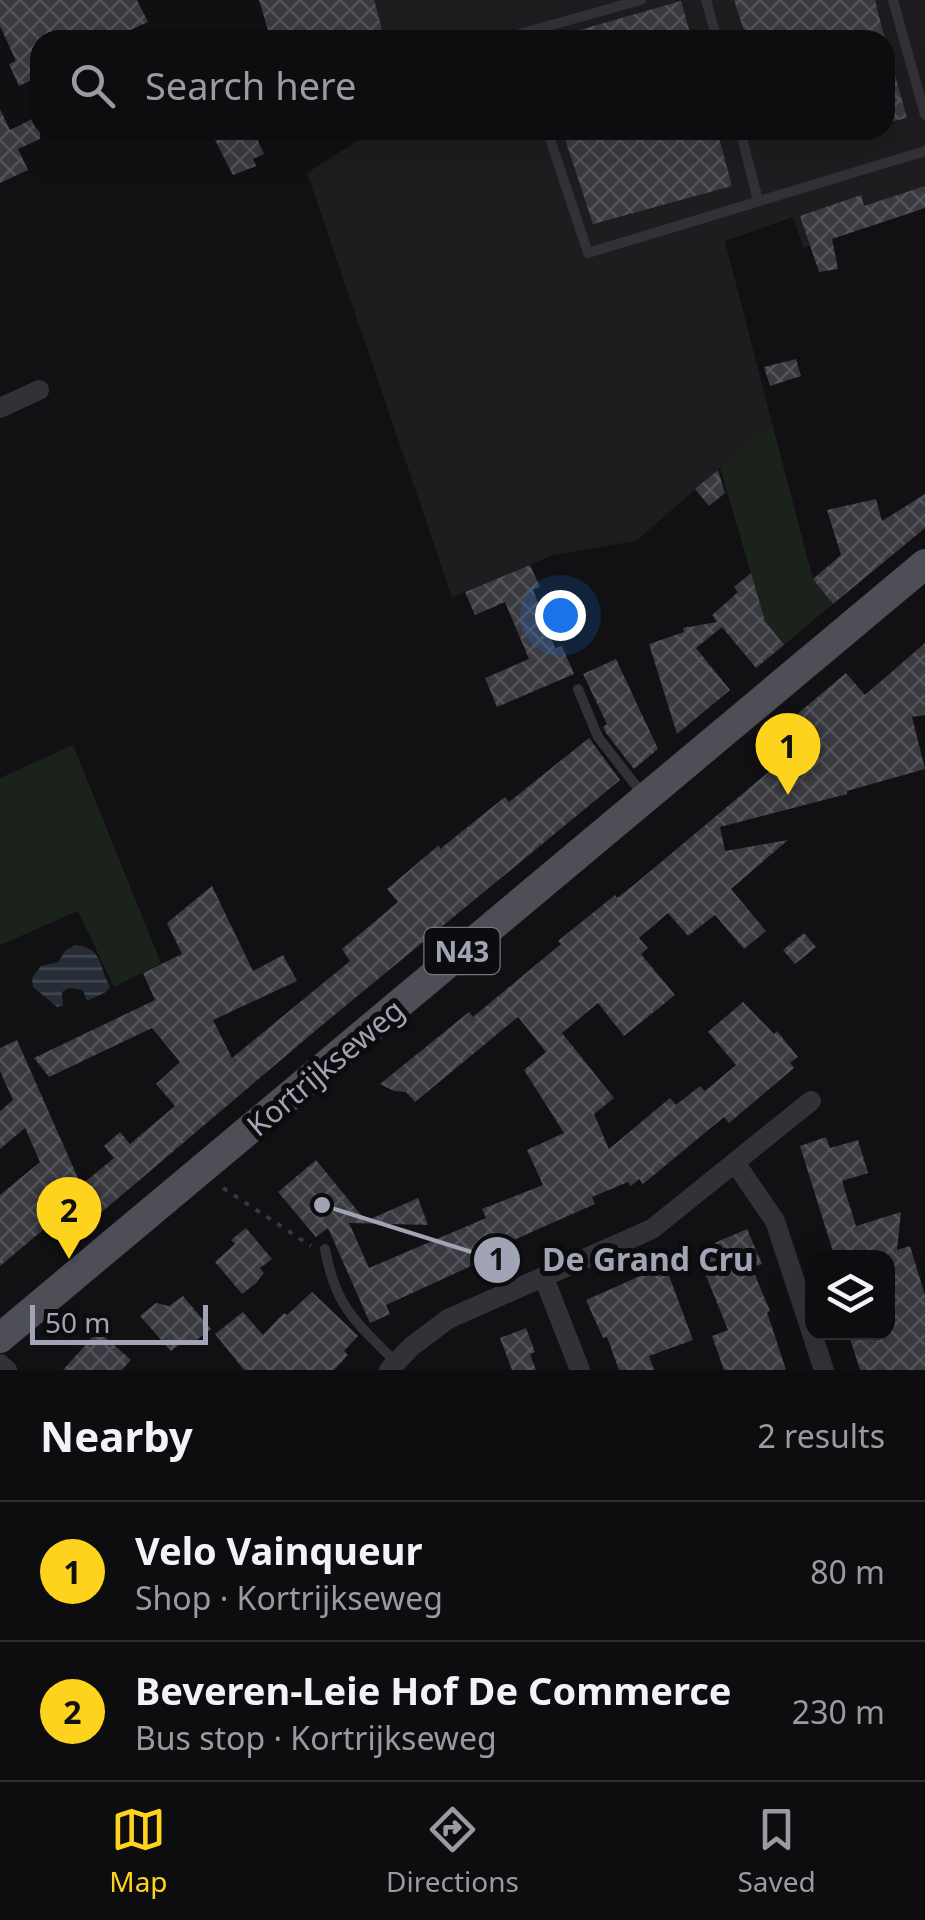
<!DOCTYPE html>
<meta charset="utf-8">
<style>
body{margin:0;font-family:"Noto Sans",sans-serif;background:#1b1a1c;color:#f1f3f6}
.controls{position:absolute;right:30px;bottom:30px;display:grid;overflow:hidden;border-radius:20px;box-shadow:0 10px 40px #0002}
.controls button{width:90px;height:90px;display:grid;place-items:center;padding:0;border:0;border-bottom:2px solid #2d2c2e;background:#0d0c0e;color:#f1f3f6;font:50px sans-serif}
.scale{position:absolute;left:30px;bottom:25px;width:178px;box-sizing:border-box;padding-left:10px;border:5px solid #a1a4b4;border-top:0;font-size:28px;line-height:35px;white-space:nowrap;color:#a1a4b4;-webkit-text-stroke:8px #0c0b0d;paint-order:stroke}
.you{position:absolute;left:560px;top:615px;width:35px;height:35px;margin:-25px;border:8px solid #fff;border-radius:50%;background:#1a73e8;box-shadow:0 0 0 15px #1a73e833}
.badge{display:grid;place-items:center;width:65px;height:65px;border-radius:50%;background:#fdd31e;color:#111;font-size:32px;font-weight:700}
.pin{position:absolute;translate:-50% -82px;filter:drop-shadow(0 2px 5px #0008)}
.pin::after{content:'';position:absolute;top:52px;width:35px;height:30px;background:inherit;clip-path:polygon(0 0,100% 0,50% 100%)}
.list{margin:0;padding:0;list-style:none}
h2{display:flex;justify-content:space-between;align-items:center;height:130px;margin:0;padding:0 40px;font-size:42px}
h2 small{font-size:32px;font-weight:400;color:#9a9b9e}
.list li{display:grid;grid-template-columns:65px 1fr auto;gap:30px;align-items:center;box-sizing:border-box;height:140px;padding:0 40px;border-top:2px solid #2d2c2e}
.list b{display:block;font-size:38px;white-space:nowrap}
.list p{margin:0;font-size:32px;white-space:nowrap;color:#9a9b9e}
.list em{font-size:32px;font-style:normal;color:#9a9b9e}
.icon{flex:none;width:55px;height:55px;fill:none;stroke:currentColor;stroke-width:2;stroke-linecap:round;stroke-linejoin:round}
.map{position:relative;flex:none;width:925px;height:1370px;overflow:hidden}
.search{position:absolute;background:#0d0c0e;box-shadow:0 10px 40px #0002;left:30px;right:30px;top:30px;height:110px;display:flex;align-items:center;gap:25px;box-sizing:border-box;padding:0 35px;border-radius:30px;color:#9a9b9e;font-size:38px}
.sheet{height:410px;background:#0d0c0e}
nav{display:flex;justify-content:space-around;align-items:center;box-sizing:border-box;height:140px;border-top:2px solid #2d2c2e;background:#0d0c0e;font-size:28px;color:#9a9b9e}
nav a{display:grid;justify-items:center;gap:5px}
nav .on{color:#fdd31e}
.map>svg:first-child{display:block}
.built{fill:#1d1c1f}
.green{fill:#1b221c}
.water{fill:url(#water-rules)}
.building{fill:url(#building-cross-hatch)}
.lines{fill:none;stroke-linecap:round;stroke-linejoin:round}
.path{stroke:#37383e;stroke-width:4;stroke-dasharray:5 8;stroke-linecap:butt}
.lane{stroke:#313137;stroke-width:10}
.street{stroke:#313137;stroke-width:20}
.primary{stroke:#4d4e56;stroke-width:30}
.labels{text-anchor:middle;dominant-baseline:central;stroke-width:10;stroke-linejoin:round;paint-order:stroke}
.shield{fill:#0c0b0d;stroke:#747682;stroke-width:2.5}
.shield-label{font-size:28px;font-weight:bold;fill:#a1a4b4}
.street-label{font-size:30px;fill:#a1a4b4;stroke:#0c0b0d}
.leader{fill:none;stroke:#a1a4b4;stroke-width:4}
.callout-dot{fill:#a1a4b4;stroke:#0c0b0d;stroke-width:4}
.mark-label{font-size:30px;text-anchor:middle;font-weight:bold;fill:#111}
.callout-label{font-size:32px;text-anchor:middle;font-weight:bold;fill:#a1a4b4;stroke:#0c0b0d;stroke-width:10;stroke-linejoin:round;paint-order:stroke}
</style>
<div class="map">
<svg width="925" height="1370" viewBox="0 0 925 1370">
<defs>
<pattern id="water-rules" width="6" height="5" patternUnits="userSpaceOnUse" patternTransform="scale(2.5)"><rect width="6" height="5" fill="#262d36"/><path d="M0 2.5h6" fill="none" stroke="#424851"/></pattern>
<pattern id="building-cross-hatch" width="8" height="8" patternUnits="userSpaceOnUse" patternTransform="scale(2.5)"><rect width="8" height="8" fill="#3a3a40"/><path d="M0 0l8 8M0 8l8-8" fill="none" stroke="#535459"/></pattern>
</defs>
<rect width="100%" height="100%" fill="#111012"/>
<path class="built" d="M259 0H925V208L803 248 793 217 725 241 772 423 636 541 553 555 452 597 307 173 374 130H885V40H271Z"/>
<path class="green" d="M772 423 813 579 833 604 784 645 765 621 720 468Z
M73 745 161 963 114 987 78 911 0 945V778Z"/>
<path class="water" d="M75 945C104 948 98 967 110 986L106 992 87 1001 83 990 69 988 62 992 63 1005 57 1007 33 987 32 978 41 966 58 962 66 950Z"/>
<path class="building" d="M0 0H137L148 22 109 40H98L96 35 70 40H40V76L19 86 9 64 16 61 0 26Z
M259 0H374L385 40H271Z
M734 0H875L885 40H747Z
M681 1 692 40H563L562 35Z
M891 61 907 118 885 123V62Z
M0 109 10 130 40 115V139L18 149 28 170 0 183Z
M236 130H253L264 154 253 159 256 166 233 175 215 140Z
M562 130H717L732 186 593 224Z
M925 186V208L832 239 838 269 819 272 800 216 861 195 864 206Z
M796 359 801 376 770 386 764 367Z
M718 470 725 493 709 506 695 489Z
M925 494V528L833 604 813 579 841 555 827 510 876 499 882 521Z
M530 565 540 587 533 590 555 648 562 646 574 674 497 707 485 678 529 659 505 602 475 615 465 592Z
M751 573 765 621 784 645 756 668 722 627 696 648 730 690 677 734 649 644 684 632 683 628 717 622 712 615 738 592 734 587Z
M925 643V715L912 717 925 769 847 791V794L720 827 725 851 788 840 731 889 766 931 744 949 715 915 688 936 668 913 639 938 648 948 641 954 675 995 624 1036 598 1003 562 1033 614 1098 594 1114 609 1149 670 1098 676 1105 700 1086 705 1091 736 1065 708 1032 743 1002 774 1034 777 1031 798 1057 790 1063 794 1068 729 1123 724 1117 643 1184 639 1179 631 1186 628 1182 592 1197 595 1204 489 1251 479 1256 482 1261 386 1305 390 1314 370 1323 328 1228 316 1237 278 1192 316 1160 366 1221 418 1198 428 1225 349 1223 369 1268 486 1218 482 1209 543 1185 527 1150 564 1133 524 1070 546 1052 518 1017 415 1102 406 1092 394 1091 380 1084 469 1012 473 1017 561 944 558 941 615 895 617 898 635 884 784 759 787 762 820 745 795 716 846 673 865 695Z
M616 659 658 749 634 769 606 733 603 727 607 724 583 674Z
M589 738 620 780 321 1026 84 1227 69 1208 0 1266V1195L40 1162 25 1128 0 1149V1111L13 1100 0 1071V1048L17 1040 81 1185 114 1158 104 1146 120 1132 130 1144 175 1106 156 1084 180 1062 152 1028 49 1077 34 1058 155 1000 143 973 182 954 167 923 212 886 253 971 283 955 297 981 213 1020 232 1058 350 961 342 949 398 902 387 889 439 845 440 849 505 797 509 802Z
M804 933 816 947 795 964 783 950Z
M826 1137 830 1148 858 1140 868 1173 842 1181 856 1226 901 1212 897 1250 910 1246 925 1295V1370H860L848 1332H888V1258H835L800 1146Z
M246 1228 272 1259 260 1268 264 1273 256 1283 242 1294 215 1262 235 1244 231 1240Z
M747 1229 762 1264 752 1268 770 1311 767 1312 786 1370H724L712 1336 728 1330 696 1251Z
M665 1265 693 1340 649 1356 654 1370H619L607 1337 603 1338 586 1300Z
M312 1292 358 1336 344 1351 348 1355 334 1370H244L215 1334 243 1312 263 1335 284 1313 287 1315Z
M183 1296 211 1329 191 1344 181 1343 171 1351 140 1316 156 1303 169 1306Z
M526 1328 535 1352 530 1354 536 1370H512L500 1338Z
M98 1331 131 1360 122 1370H63Z"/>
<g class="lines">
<path class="path" d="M223 1188 311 1246"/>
<path class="lane" d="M706 0 717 40
M893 0 925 115
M518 40 516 35 641 0
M547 130 588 253 925 151
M740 130 758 200
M578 689 598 737 644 796
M325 1249C336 1309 356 1321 396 1363"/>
<path class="street" d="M0 408 39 390
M736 1164 775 1221 824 1370
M544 1278 580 1370
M0 1364 7 1370
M389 1370 411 1347 448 1319 652 1229 811 1101"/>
<path class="primary" d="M0 1338 925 564"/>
</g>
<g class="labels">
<rect class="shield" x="424.5" y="928" width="75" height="46" rx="8"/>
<g class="shield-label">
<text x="462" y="951">N43</text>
</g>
<g class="street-label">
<text transform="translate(325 1067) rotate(-40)">Kortrijkseweg</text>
</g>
</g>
<path class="leader" d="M322 1205L497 1260"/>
<g class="callout-dot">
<circle cx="322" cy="1205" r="10"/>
<circle cx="497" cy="1260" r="25"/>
</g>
<g class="mark-label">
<text x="497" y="1270">1</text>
</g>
<g class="callout-label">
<text x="648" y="1271">De Grand Cru</text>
</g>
</svg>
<div class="controls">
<button><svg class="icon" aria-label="layers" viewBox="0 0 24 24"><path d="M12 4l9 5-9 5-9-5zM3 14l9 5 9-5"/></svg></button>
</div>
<div class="scale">50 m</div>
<div class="you"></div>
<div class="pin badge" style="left:788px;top:795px">1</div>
<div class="pin badge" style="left:69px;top:1259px">2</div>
<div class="search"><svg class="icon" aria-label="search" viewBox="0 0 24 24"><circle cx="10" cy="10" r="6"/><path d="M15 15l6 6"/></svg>Search here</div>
</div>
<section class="sheet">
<h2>Nearby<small>2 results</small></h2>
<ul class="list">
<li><span class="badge">1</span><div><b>Velo Vainqueur</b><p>Shop · Kortrijkseweg</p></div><em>80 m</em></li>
<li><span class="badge">2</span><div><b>Beveren-Leie Hof De Commerce</b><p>Bus stop · Kortrijkseweg</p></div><em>230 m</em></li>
</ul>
</section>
<nav>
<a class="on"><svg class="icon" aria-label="map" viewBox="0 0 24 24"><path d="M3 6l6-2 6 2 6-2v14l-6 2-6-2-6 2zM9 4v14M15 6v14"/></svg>Map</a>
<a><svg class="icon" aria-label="directions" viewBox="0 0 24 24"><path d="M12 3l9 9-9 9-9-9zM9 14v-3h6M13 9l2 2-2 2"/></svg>Directions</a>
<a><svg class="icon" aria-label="saved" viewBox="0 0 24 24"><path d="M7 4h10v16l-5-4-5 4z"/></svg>Saved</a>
</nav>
